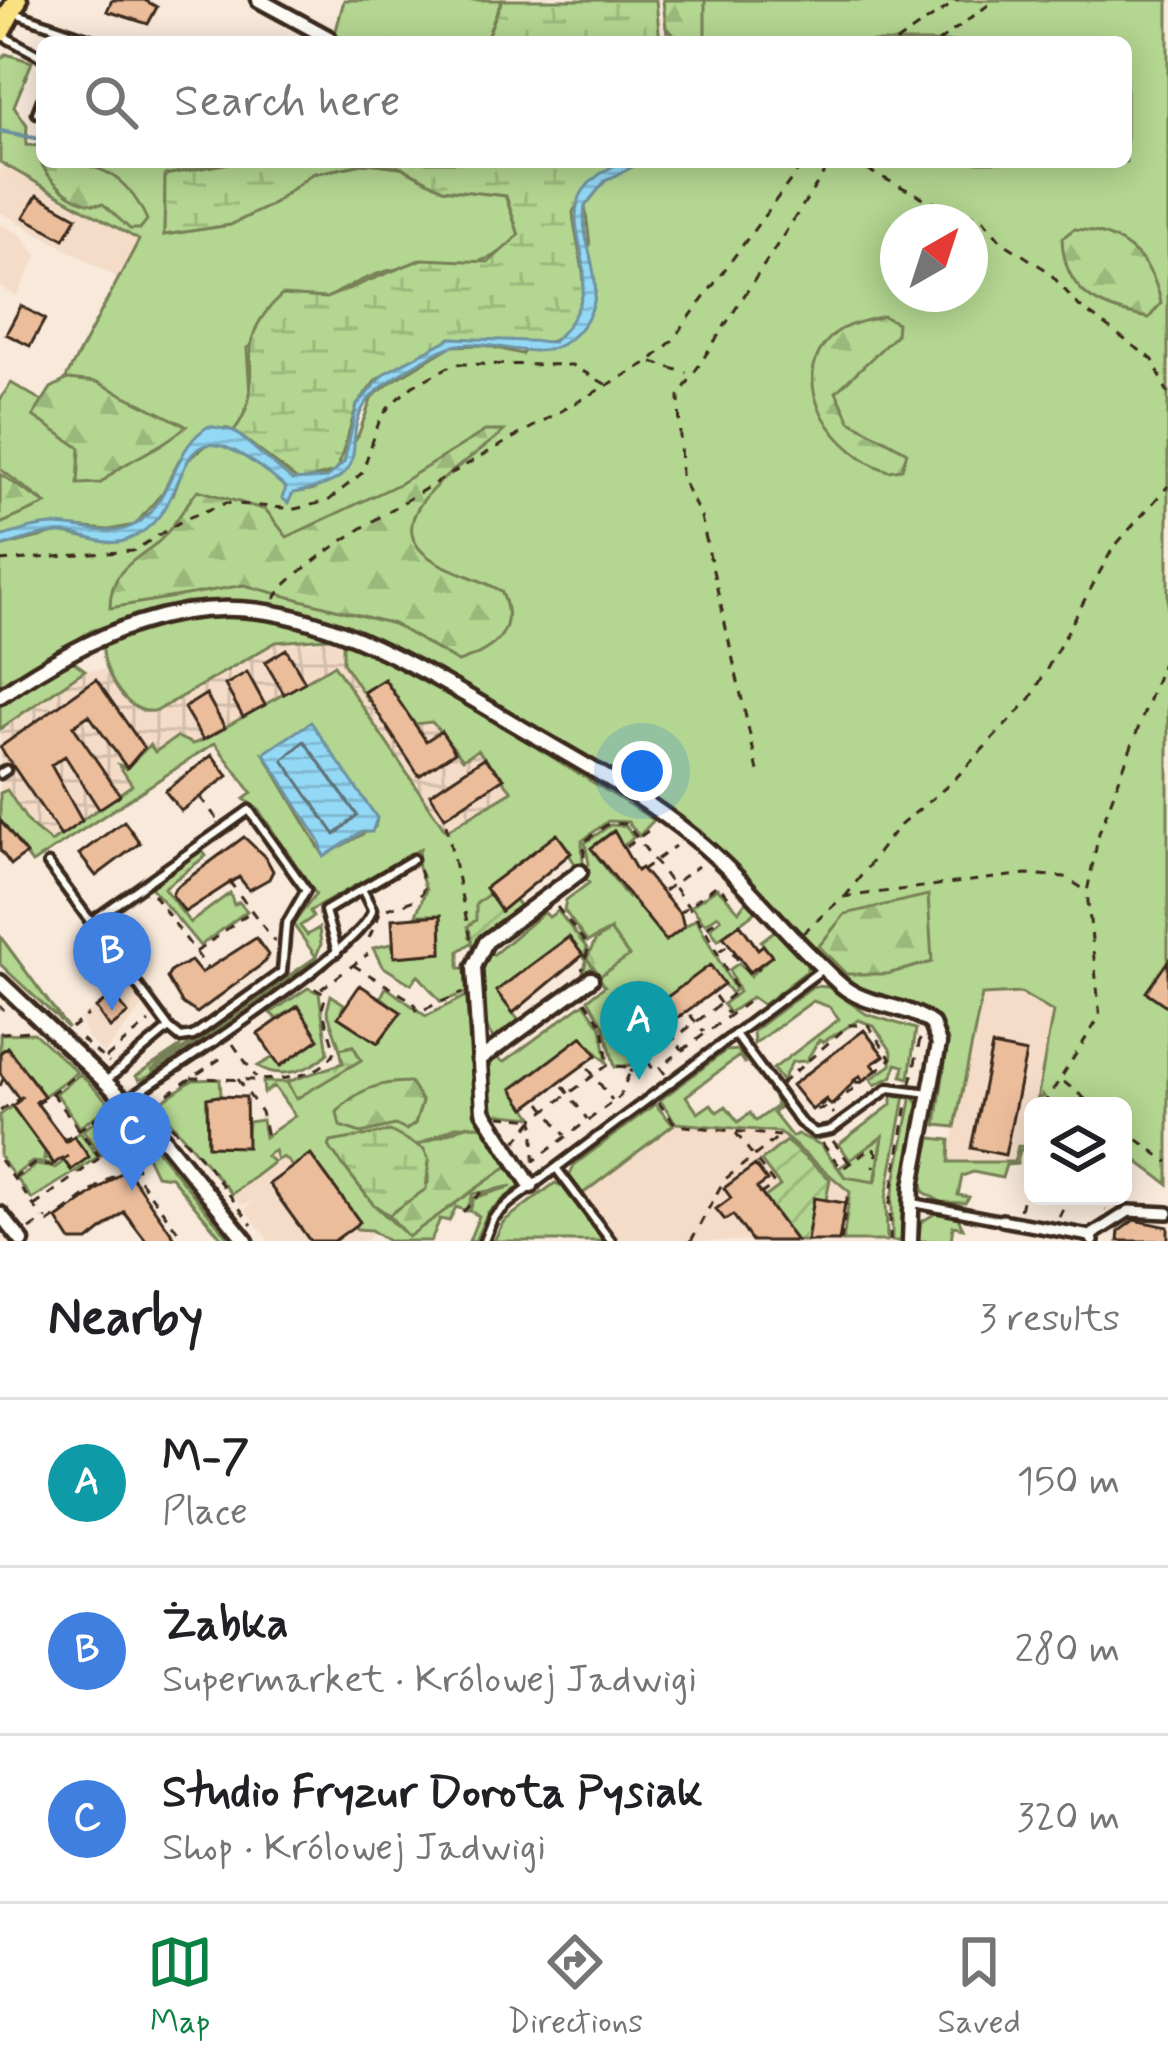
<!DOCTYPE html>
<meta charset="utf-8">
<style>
body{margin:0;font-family:Mynerve,sans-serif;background:#f6f6f6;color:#202124}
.controls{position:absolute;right:36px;bottom:36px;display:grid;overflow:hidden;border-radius:18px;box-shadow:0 6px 30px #0003}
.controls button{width:108px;height:108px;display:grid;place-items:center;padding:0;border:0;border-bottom:3px solid #e0e0e0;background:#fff;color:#202124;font:60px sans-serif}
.compass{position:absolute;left:880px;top:204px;width:108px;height:108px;border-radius:50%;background:#fff;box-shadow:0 6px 30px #0003;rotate:39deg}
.you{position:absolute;left:642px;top:771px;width:42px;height:42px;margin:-30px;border:9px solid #fff;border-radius:50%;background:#1a73e8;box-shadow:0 0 0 18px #1a73e833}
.badge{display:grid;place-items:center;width:78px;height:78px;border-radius:50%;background:#0b8043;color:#fff;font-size:39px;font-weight:700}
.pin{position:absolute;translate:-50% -99px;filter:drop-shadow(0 3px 6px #0008)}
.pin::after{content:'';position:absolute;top:63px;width:42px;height:36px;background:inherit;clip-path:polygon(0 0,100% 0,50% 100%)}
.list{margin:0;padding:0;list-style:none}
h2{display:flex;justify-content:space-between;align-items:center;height:156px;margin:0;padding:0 48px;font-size:51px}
h2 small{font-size:39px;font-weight:400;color:#757577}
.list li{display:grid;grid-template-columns:78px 1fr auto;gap:36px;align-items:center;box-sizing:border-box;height:168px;padding:0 48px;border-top:3px solid #e0e0e0}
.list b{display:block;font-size:45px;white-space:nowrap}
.list p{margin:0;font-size:39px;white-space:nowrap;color:#757577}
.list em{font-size:39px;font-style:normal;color:#757577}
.icon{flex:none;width:66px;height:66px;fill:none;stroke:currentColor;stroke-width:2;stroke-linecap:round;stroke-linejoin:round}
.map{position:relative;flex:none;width:1168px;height:1241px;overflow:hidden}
.search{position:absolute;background:#fff;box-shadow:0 6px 30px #0003;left:36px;right:36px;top:36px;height:132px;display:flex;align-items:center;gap:30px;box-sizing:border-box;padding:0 42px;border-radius:18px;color:#757577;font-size:45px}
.sheet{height:660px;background:#fff}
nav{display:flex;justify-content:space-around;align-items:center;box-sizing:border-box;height:168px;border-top:3px solid #e0e0e0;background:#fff;font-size:33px;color:#757577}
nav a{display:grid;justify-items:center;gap:6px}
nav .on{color:#0b8043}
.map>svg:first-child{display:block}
.built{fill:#f4dcc8}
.industrial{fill:url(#industrial-grid)}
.grass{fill:#b3d690;stroke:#778057;stroke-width:3;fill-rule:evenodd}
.forest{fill:url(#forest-firs);stroke:#778057;stroke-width:3}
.wetland{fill:url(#wetland-marsh);stroke:#778057;stroke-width:3}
.park{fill:url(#park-crowns);stroke:#778057;stroke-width:3}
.garden{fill:url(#garden-furrows);stroke:#778057;stroke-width:3}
.water{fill:url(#water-rules);stroke:#70929f;stroke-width:3}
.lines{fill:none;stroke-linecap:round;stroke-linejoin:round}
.shore{stroke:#5e7074;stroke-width:3}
.stream{stroke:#70929f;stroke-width:4.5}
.building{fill:#ebbd9b;stroke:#3b2a1e;stroke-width:3}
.service-casing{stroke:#3b2a1e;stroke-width:15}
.pedestrian-casing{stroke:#3b2a1e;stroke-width:18}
.minor-casing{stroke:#3b2a1e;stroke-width:21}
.primary-casing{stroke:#3b2a1e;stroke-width:27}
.path{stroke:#3b2a1e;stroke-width:3;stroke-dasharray:9 9;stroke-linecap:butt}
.service{stroke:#fdfcf7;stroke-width:6}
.pedestrian{stroke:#fdfcf7;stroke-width:9}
.minor{stroke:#fdfcf7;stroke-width:12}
.primary{stroke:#f9e181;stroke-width:18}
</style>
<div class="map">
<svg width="1168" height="1241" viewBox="0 0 1168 1241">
<defs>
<pattern id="industrial-grid" width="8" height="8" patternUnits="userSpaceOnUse" patternTransform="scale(3)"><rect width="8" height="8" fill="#f4dcc8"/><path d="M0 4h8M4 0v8" fill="none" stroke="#d2bdab"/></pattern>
<pattern id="forest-firs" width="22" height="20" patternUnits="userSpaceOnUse" patternTransform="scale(3)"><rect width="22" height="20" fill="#b3d690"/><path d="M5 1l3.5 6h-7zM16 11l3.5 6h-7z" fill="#9bb87c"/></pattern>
<pattern id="wetland-marsh" width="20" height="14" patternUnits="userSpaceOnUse" patternTransform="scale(3)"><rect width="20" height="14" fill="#b3d690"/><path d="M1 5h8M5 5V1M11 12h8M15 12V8" fill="none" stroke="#9bb87c"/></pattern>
<pattern id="park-crowns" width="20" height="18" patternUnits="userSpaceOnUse" patternTransform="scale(3)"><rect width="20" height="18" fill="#b3d690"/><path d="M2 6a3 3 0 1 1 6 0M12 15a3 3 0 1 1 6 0" fill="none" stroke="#9bb87c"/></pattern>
<pattern id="garden-furrows" width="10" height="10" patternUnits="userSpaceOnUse" patternTransform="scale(3)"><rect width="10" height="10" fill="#b3d690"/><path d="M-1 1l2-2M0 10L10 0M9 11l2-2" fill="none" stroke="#9bb87c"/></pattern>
<pattern id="water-rules" width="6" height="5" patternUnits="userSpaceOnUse" patternTransform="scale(3)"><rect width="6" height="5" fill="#93d8f5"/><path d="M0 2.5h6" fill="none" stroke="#80bad2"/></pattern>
</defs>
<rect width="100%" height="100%" fill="#f8e9db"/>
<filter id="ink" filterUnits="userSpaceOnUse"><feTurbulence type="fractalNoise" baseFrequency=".00833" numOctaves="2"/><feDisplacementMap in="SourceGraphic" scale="24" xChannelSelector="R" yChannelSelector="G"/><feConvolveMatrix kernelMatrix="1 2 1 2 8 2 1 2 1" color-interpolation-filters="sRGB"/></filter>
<g filter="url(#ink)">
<path class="built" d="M0 162 140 240 118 278 0 212Z
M0 224 23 236 37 256 17 296 0 287Z
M127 982 144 1005 104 1054 87 1037 81 1018Z
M1021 993 1054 1011 1028 1148 1018 1147 1015 1162H948L982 994Z
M678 1121 779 1132 851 1192 843 1241H518Z
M296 1124 374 1231 366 1241H269L245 1210 253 1202 240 1205 232 1194 274 1163 265 1156Z"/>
<path class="industrial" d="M328 633 343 638 342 660 363 692 384 679 414 724 428 720 478 749 513 791 446 831 334 665 203 740 155 752 150 745 127 768 123 763 133 785 51 842 30 825 7 790 0 793V729L85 670 106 669 134 709 150 713 276 642 288 638 315 643Z"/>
<path class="grass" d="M344 0H502L485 42H333Z
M663 0H1168V1184L1123 1151V1106H1052L1042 1095 1036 1106 1053 1012 1021 993 982 995 955 1127 936 1125 948 1041 939 1017 857 987 677 815 430 665 346 624 259 602H186L91 631 0 688V547L59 532 111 543 173 495 186 461 208 444C242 444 269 473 293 493L315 489 358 436 372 397 391 382 451 346 484 345 522 354 590 245 585 206 605 181 642 162H1126V42H668ZM898 222H970V294H898Z
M6 54 32 62 14 106 27 125 26 145 42 146V162L157 168 235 162 166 175 164 235 230 225 271 205 312 174 368 163 401 167 443 189 505 195 519 235C489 274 442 263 397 269 358 274 283 325 247 348L251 408 234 431 225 428 179 460 163 492 135 525 109 530 51 525 0 537V509L44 502 0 469V400L11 383 51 406 139 240 0 162V60Z
M209 614 271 619 328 633 329 638 276 642 158 710C128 720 101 670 103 645L126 633Z
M343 638 411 670 654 820 639 836 628 822 608 821 582 841 583 862 577 867 557 835 485 888 501 910 510 905 507 900 522 909 459 951V968H468L470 991 441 1002 418 975 411 984 382 966 373 948 391 944 395 957 442 953 441 915H416L426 890 416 862 420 849 310 911 313 917 300 926 307 935 319 928 321 944 314 961 148 1077 139 1080 136 1076 181 1046 151 1071 316 957 293 924 316 894 258 809 244 799 252 793 215 743 32 863 0 820V793L7 790 30 825 51 842 132 785 119 765 127 767 150 745 155 752 177 737 193 744 203 740 334 665 446 831 512 791 478 750 463 759 432 722 414 724 401 704 391 702 397 697 385 679 364 691 369 702 343 663ZM264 754 369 811 377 818 375 827 324 856Z
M74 662 85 670 0 729V705L60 664Z
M610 825 626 826 634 837 620 848 613 831 591 848 628 898 632 896 665 940 696 919 735 990 731 993 710 966 640 1017 661 1046 637 1064 615 1067 604 1026 588 999 605 986 592 968 583 973 587 958 600 976 610 930 587 942 564 910 566 900 589 883 580 871 589 864 585 843Z
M200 848 206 856 164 888 190 923 230 893 234 905 239 902 247 911 200 946 150 886Z
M717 888 739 911 748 899 759 909 718 940 710 928 721 919 718 915 705 924 691 906Z
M558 911 587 948 584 957 568 937 497 991 519 1021 494 1039C475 1016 476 978 486 951L493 955 544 912 549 917Z
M777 929 807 960V971L763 1005 752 997 729 1013 723 1004 739 992 729 970 739 963 750 976 771 956 761 941Z
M0 936 61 1019 68 1028 0 964Z
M813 986 828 987 866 1014 916 1029 909 1078 902 1076 904 1066 896 1064 893 1076 875 1085 871 1079 891 1065 892 1052 874 1026 859 1020 823 1042 819 1040 806 1061 792 1062 782 1081 773 1069 839 1019 830 1007 813 1001 754 1044 753 1031Z
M386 987 426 1016 470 994 477 1104 484 1127 457 1126 417 1145 384 1133 331 1142 329 1147 373 1204 408 1236 509 1165 521 1185 488 1212 475 1241H469L479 1216 470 1211 474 1198 512 1186 473 1194 467 1211 456 1207 449 1221 440 1219 431 1241H388L371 1230 357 1229 283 1157 277 1160 274 1150 266 1156 274 1162 232 1194 156 1105 193 1080 220 1079 221 1096 207 1099 208 1145 246 1147 248 1122 262 1120 265 1137 295 1116 274 1086 264 1093 263 1082H287L296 1098 361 1060 353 1046 340 1049 327 1011 331 995 344 1004 339 1018 378 1043 401 1013 381 997Z
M308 988 319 993 328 1053C310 1071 280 1080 258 1066L274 1057 281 1066 318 1039 299 1006 277 1019 270 1013Z
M584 1003 601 1027 607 1063 582 1037 512 1088 533 1117 490 1113 488 1061 494 1057 504 1062Z
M34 1033 77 1072 44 1096 8 1048 0 1053V1034Z
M738 1050 745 1064 739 1056 686 1096 698 1113 711 1104 717 1112 726 1106 738 1122 750 1113 756 1121 777 1106 774 1097 781 1106 773 1113 792 1137 797 1134 821 1145 845 1177 876 1181 883 1137 850 1160 839 1144 892 1104V1096H905L886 1198 887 1241H843L850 1192 779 1132 676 1123 660 1100 725 1051Z
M80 1074 111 1105 80 1127 56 1093Z
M912 1095 919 1105 903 1188 902 1241H892V1197Z
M655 1104 673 1125 581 1195 569 1177 574 1165Z
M12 1106 45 1150 44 1159 49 1157 54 1164 32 1162 14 1176 0 1156V1115Z
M114 1107 136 1128 101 1155 83 1130Z
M1033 1121 1030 1150H1020L1017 1164 1006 1165 1002 1178 973 1172 962 1176 958 1195 969 1197 965 1203 941 1202 924 1192 921 1180 931 1138 950 1140 949 1162H1014L1018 1146 1028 1147Z
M80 1132 98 1157 32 1199 17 1179 36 1165 55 1168 64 1161 71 1170 74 1136Z
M153 1145 231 1241H224L171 1177 156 1175 145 1152Z
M555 1183 565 1187 606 1241H494L503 1222Z
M936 1213 957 1216 963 1228 953 1226 951 1241H918L921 1222Z"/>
<path class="forest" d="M663 0H705V42H683L666 28Z
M38 151 42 162C93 162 124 168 147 220L140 229H130L103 204C77 208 40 177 38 151Z
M1074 229C1120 232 1152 256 1161 303L1149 318C1098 309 1064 293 1062 238Z
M883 316 897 323 896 335 836 392 850 421 907 452 902 469 889 471C839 457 784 385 830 338 843 324 866 321 883 316Z
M68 379 97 382 186 426C158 452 128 457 101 483L78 484 80 448 33 416 51 388Z
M485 431H504C475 458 366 517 433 560 453 573 480 578 501 591 520 630 495 650 458 662L393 624 244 585 110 608C110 571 132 562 157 543 173 530 184 506 198 490L266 510 287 537 399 484Z
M0 474 46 504 0 524Z
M928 895 932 962 887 974H846L819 946 845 914Z
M410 1082 422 1102 415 1124 406 1130 395 1125 361 1133 340 1126 337 1112C357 1089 380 1082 410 1082Z
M468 1125 484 1127 509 1165 408 1237 389 1215 428 1183 429 1160 417 1145Z"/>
<path class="wetland" d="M502 0H656L660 42H485Z
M235 162H621L592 181 573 212C576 258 609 319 545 344L451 338 395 368 376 380 357 405 337 471 300 482 234 431C274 376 222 349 282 295L326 298 422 259 489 262 519 235 506 196 443 189 401 167 368 163 312 174 271 205 230 225 164 235 165 175Z
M390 1131 424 1149 429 1160 426 1189 389 1215 373 1204 329 1147 331 1142Z"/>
<path class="park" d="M610 930 629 956 600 976 587 958 595 941Z
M353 1046 361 1060 296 1099 287 1082 343 1063 340 1049Z
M883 1136 875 1182 845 1177 839 1168Z"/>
<path class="garden" d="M489 894 501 910 512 896 522 909 473 946 468 926 476 920V904Z
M786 1141 830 1179 826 1200 814 1199 807 1241H796L764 1198 780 1186 761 1161Z"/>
<path class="water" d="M621 162H642L605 181 585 206C578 250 616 288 579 330 539 377 487 327 440 351 419 362 388 379 371 397 332 440 388 476 293 493L288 503 282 498 286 488C156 377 207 510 127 540 107 548 84 534 63 533 43 532 20 541 0 547V537C18 532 36 525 55 525 78 525 108 537 130 527 172 509 171 447 209 426L234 431 292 480 327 478 344 462 357 405 385 373 451 338 553 342C634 265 519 210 621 162Z
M311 722 377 818 372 832H362L324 857 320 842 264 753Z"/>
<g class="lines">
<path class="shore" d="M304 741 357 815 335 835 283 760Z"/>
<path class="stream" d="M0 131 42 139
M126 162H163"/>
</g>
<path class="building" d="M112 0H144L157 7 148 24 107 11Z
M37 195 77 217 64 239 24 217Z
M21 306 45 319 30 346 6 334Z
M286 649 305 682 284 694 265 662Z
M247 672 265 705 243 717 225 685Z
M96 679 144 748 127 768 89 715 73 726 120 795 99 809 65 756 51 765 82 821 61 836 0 747Z
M384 679 426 741 441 731 455 752 419 776 364 692Z
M206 694 225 728 203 740 184 708Z
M212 755 228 776 181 811 165 791Z
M484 758 504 778 445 817 430 794Z
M0 820 26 854 11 865 0 850Z
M124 821 140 843 96 876 79 854Z
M614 831 637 871 641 868 681 915 684 927 666 941 591 848Z
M557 834 571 853 501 911 485 888Z
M244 837 266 858 273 871 269 879 249 890 239 877 185 912 172 895 175 888Z
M441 915 442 953 394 957 392 919Z
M740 924 758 949 763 945 772 956 750 972 723 936Z
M569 937 583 955 513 1013 496 991Z
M256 938 268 955 265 962 197 1013 182 1003 167 978 171 971 191 961 201 973Z
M1168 961V1007L1146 992Z
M710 965 724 984 653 1036 639 1018Z
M360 985 401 1012 378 1043 338 1017Z
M114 994 128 1014 110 1028 96 1008Z
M298 1006 319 1039 280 1066 258 1034Z
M864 1030 884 1056 872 1064 877 1070 863 1081 860 1076 831 1105 826 1099 812 1110 792 1085Z
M582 1036 597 1055 525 1108 512 1089Z
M992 1046 1026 1053 1005 1155 971 1148Z
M7 1047 44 1096 36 1102 66 1142 74 1136 89 1157 71 1170 62 1158 54 1164 12 1106 20 1100 0 1073V1053Z
M218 1096 246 1097 247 1147 208 1146 207 1098Z
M310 1154 360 1222 334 1241H310L269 1184Z
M755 1165 767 1181 757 1188 796 1241H752L733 1215 725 1220 716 1209 731 1198 724 1188Z
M126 1169 177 1241H146L124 1212 88 1241H71L57 1219Z
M814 1198 845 1203 839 1241H807Z
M1134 1220 1168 1227V1241H1118L1119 1231Z"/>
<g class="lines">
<defs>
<path id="service" d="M12 12 99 42
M3 36 42 57
M37 113 42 100
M0 774 6 770
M48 864 169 1028 181 1038 193 1036 282 972 286 925 306 890 249 810 91 922
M337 952 325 911 413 859
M735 1034 800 1122 815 1133 831 1130 889 1088 930 1093
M107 1080 169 1028
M127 1100C165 1074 372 942 372 909L362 889
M556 1168 611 1241
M914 1203 1001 1220
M484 1241 493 1218 509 1203 821 970"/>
<path id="pedestrian" d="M1002 1220 1090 1236
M1093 1241 1090 1236 1129 1211 1168 1213"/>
<path id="minor" d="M259 0 329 38
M0 696C205 555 310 601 508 720 570 757 637 791 693 837 747 881 789 939 841 985 868 1008 906 1003 932 1024L939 1044 912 1186 910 1241
M0 982 157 1131 246 1241
M479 1060 591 979
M531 1186 483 1111 474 967 486 942 580 872
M0 1214 22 1241"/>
<path id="primary" d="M0 32 17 0"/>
</defs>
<use href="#service" class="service-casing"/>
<use href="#pedestrian" class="pedestrian-casing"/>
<use href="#minor" class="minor-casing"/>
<use href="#primary" class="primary-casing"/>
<path class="path" d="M896 42 958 0
M938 42 995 0
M851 162 930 201 983 219 1002 242 1048 271 1080 307 1153 360 1168 394
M652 362 687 373
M0 561 133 551 185 519 226 503 295 509 328 501 362 473 380 419 391 404 413 386 454 364 572 365 607 385
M275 599C292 554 591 396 650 361L672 341 804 162
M758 771 701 517 681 477 679 396 831 162
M200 797 218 820
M446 824 472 945
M626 847 652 828
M584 857V842L609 823 627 824 705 929 737 991 630 1072
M642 870 675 846
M229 881 275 942
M664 891 698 866
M153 894 208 969
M845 897 897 828 952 782 1031 698 1113 548 1168 486
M557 907 589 947 582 970
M679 913 717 885 734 902
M707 927 720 917
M803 933 843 897 1026 874 1065 877 1085 890
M369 938 381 911C404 901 437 904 418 868
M719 951 727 946 750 975 760 967
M196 952 250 912
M353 965 414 1002 418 1015
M321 989 368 954
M715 996 728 1014
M585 1001 603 1026 608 1064
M0 1006 4 1010
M425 1009 462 993
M690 1015 704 1032
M71 1028 88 1015
M668 1031 682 1049
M0 1033 33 1031
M81 1039 109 1063
M233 1044 256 1077
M106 1058 149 1022
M647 1061 654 1070
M588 1068 612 1100
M665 1074 660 1067 753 998
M860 1076 850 1083 861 1082
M191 1078C229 1077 315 1092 335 1051L322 1009 326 995 310 986
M238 1079 261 1112 267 1136
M1064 1082 1094 1106
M911 1083 921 1034
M781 1084 849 1025H868L891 1059 829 1108 834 1114
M0 1086 4 1077
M563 1086 587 1119
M52 1093 99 1156
M146 1099 205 1162 252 1225
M827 1100 815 1110 828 1107
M658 1102 676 1125 780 1136
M541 1103 565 1135
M153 1104 227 1054
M36 1105 78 1073
M1043 1106 1100 1016 1087 892 1099 833 1165 657 1168 629
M0 1111 23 1096
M500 1116 534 1119 516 1142
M1123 1129 1168 1162
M736 1133 774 1184 761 1194
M63 1141 111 1107
M833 1141 849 1162
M822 1143 842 1169 872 1147 877 1153 874 1167
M0 1160 43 1218
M534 1162V1119L608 1065 626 1067 630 1072 619 1097 534 1161
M129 1166 185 1241
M13 1179 34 1164 54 1166 68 1156
M1094 1196 1106 1210
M34 1206 139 1129
M1020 1210 1033 1153
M463 1212 487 1186
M1059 1217 1069 1196
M48 1223 132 1162 137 1169 133 1158 139 1154
M30 1229 47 1218
M691 1241 724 1180 778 1137
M841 1241 848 1192
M890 1241V1203L908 1098"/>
<use href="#service" class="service"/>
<use href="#pedestrian" class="pedestrian"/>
<use href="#minor" class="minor"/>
<use href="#primary" class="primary"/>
</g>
</g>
</svg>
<div class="controls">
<button><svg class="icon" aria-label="layers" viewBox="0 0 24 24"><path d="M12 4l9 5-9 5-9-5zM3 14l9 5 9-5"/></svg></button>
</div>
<svg class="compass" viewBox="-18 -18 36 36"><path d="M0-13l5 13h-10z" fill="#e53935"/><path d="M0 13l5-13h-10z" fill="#757577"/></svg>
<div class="you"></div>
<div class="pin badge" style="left:639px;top:1080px;background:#0f9aa8">A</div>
<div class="pin badge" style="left:112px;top:1011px;background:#3f7fe0">B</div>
<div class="pin badge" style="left:132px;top:1191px;background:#3f7fe0">C</div>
<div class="search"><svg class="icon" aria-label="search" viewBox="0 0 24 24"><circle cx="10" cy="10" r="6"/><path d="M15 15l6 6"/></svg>Search here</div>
</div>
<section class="sheet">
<h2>Nearby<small>3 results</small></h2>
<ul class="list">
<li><span class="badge" style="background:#0f9aa8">A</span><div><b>M-7</b><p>Place</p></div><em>150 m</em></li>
<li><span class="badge" style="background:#3f7fe0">B</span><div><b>Żabka</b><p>Supermarket · Królowej Jadwigi</p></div><em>280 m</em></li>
<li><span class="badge" style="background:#3f7fe0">C</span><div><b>Studio Fryzur Dorota Pysiak</b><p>Shop · Królowej Jadwigi</p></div><em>320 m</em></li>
</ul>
</section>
<nav>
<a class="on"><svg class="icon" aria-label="map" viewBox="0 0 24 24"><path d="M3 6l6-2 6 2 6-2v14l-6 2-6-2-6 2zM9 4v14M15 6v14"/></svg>Map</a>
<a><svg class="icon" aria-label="directions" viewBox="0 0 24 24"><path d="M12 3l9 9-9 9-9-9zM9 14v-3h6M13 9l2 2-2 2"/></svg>Directions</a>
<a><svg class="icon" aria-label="saved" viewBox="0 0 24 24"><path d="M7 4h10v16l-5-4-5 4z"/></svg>Saved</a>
</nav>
